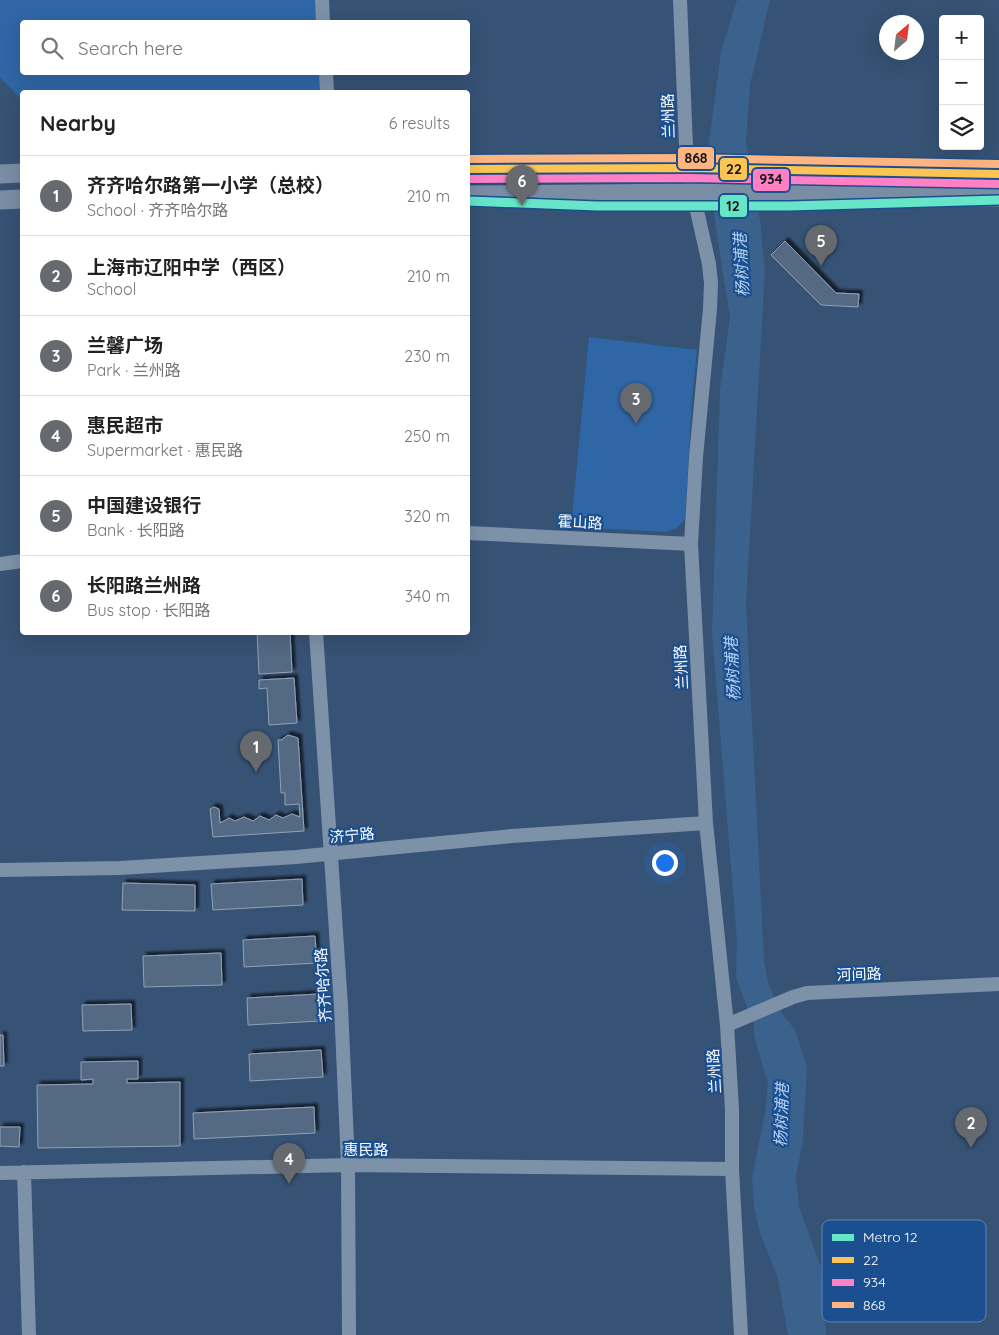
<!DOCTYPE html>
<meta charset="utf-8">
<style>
body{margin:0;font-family:Quicksand,"Noto Sans SC",sans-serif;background:#f6f6f6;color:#222}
.controls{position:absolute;right:15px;top:15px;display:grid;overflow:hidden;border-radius:5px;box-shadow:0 5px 20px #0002}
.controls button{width:45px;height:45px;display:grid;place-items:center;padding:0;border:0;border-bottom:1px solid #e0e0e0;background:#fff;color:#222;font:25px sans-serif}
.compass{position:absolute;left:879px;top:15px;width:45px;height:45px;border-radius:50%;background:#fff;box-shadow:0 5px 20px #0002;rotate:28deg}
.you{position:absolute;left:664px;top:862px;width:18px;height:18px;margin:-12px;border:4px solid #fff;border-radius:50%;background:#1a73e8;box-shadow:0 0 0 8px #1a73e833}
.badge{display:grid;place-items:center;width:32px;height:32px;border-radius:50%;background:#666a6f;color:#fff;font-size:16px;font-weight:700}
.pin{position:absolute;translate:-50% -41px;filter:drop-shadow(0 1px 2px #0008)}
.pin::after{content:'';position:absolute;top:26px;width:18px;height:15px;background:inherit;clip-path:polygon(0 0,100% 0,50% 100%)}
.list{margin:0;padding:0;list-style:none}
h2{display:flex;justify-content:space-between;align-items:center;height:65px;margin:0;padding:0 20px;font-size:21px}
h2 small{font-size:16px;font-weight:400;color:#767676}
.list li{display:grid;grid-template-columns:32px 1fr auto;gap:15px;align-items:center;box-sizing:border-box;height:80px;padding:0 20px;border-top:1px solid #e0e0e0}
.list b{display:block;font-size:19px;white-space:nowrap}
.list p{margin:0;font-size:16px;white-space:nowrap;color:#767676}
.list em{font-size:16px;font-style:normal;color:#767676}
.icon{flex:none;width:28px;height:28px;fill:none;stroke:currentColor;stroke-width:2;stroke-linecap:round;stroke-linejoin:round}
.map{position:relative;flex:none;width:999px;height:1335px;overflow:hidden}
.search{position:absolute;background:#fff;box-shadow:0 5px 20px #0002;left:20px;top:20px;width:450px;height:55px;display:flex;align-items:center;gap:12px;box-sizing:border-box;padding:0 18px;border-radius:5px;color:#767676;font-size:19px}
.panel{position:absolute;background:#fff;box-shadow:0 5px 20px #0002;left:20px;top:90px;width:450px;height:545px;border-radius:5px}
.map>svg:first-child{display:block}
.green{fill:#2f66a5}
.water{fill:#3b618d}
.building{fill:#526984;stroke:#92a2b6;filter:url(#shadow)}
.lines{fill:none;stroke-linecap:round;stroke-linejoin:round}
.street{stroke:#7d92a8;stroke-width:14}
.secondary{stroke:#798da4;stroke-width:19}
.bus-1-casing{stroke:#1b4f8f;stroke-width:11}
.bus-2-casing{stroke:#1b4f8f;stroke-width:11}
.bus-3-casing{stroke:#1b4f8f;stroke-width:11}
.bus-1{stroke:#fcc553;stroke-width:8}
.bus-2{stroke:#ff80c5;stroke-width:8}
.bus-3{stroke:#ffb580;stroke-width:8}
.metro-1-casing{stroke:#1b4f8f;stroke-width:12}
.metro-1{stroke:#66e5c8;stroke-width:9}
.labels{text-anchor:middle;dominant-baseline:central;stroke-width:4.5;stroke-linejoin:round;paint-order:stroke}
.street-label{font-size:15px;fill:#fff;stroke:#1b4f8f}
.water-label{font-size:16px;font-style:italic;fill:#b5d3f5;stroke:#1b4f8f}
.key{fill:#1b4f8f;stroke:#5f84b1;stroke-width:1}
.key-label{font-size:14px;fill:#fff}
.line-badge{stroke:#1b4f8f;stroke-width:2}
.pale-badge-label{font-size:14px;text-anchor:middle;font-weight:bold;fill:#111}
</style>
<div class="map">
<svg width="999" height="1335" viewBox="0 0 999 1335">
<defs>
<filter id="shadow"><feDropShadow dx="3.5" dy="-3.5" stdDeviation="1" flood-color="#0009"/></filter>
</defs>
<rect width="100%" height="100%" fill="#365274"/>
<path class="green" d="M0 0H315L317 22H22V72L320 73 321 92H22V100L0 77Z
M589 337 697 350 692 399 685 519 677 528 666 532 571 527Z"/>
<path class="water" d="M737 0H770L750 85 746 142 760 220 765 271 746 603 764 959 768 983 781 1012 795 1030 807 1067 803 1139 796 1177 799 1207 821 1267 826 1335H788L778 1279 760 1233 754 1207 752 1178 765 1113 768 1084 754 1036V1024L736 978 737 941 712 633 720 389 730 317 715 223 709 142 721 51Z"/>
<path class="building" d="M785 241 836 293 859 294 858 307 821 305 771 255Z
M257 632H290L292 672 259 674Z
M294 678 297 723 269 725 267 688 259 689V680Z
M288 735 298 738 304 831 213 837 210 809 214 807 219 809 220 823 229 818 235 821 244 817 253 821 260 816 269 820 276 815 283 818 292 814 300 817 299 804 285 805V793H281L278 740H281Z
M302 879 303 905 213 910 211 884Z
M123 883 195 885V911L122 910Z
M315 936 317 963 244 967 243 940Z
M221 953 222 985 144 987 143 956Z
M319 994 320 1021 248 1025 247 998Z
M131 1004 132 1030 83 1031 82 1005Z
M0 1035H3L4 1066H0Z
M321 1050 323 1077 250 1081 249 1054Z
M138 1061V1079H127V1083L180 1082V1146L38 1148 37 1085 93 1084V1079L81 1080V1062Z
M314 1107 315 1133 194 1139 193 1113Z
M0 1127H20L19 1147 0 1146Z"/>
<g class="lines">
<path class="street" d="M322 0 323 22
M680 0 686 146 693 193 709 264 711 283 710 309 696 457 691 544 706 823 727 1025 732 1109V1169L741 1335
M326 72 327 92
M468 533 691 544
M0 564 22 561
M316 632 341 1006 348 1165 349 1335
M0 870 120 868 296 857 512 836 706 823
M727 1025 793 997 807 993 999 984
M24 1172 29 1335
M0 1173 348 1165 732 1169"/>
<path class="secondary" d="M468 169 689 168 999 174
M0 174 22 173
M468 195 693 193 999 197
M0 200 22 199"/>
<defs>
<path id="bus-1" d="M468 169 689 168 999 174"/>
<path id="bus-2" d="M468 179 689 178 999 184"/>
<path id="bus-3" d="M468 159 689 158 999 164"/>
</defs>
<use href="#bus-1" class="bus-1-casing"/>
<use href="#bus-2" class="bus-2-casing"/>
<use href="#bus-3" class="bus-3-casing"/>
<use href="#bus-1" class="bus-1"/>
<use href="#bus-2" class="bus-2"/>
<use href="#bus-3" class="bus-3"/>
<defs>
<path id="metro-1" d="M468 201 597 206H789L999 200"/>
</defs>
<use href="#metro-1" class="metro-1-casing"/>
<use href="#metro-1" class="metro-1"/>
</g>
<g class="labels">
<g class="street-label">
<text transform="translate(668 116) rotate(-92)">兰州路</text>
<text transform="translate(580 522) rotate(3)">霍山路</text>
<text transform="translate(681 667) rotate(-93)">兰州路</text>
<text transform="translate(352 835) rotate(-5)">济宁路</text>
<text transform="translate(859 974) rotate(-2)">河间路</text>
<text transform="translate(323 985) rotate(-94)">齐齐哈尔路</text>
<text transform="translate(714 1071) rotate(-93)">兰州路</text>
<text x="366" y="1149">惠民路</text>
</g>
<g class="water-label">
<text transform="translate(741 265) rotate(-93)">杨树浦港</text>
<text transform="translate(732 669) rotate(-93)">杨树浦港</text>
<text transform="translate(781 1115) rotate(-88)">杨树浦港</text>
</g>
</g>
<rect x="822" y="1220" width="164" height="102" rx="8" class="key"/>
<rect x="832" y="1234" width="22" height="7" fill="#66e5c8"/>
<rect x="832" y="1257" width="22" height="6" fill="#fcc553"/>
<rect x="832" y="1279" width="22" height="7" fill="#ff80c5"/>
<rect x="832" y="1302" width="22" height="6" fill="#ffb580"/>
<g class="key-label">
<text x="863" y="1242">Metro 12</text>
<text x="863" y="1265">22</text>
<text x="863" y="1287">934</text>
<text x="863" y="1310">868</text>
</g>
<g class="line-badge">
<rect x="677" y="146" width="38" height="24" rx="5" fill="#ffb580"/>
<rect x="719" y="157" width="29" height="24" rx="5" fill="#fcc553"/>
<rect x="752" y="168" width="38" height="24" rx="5" fill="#ff80c5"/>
<rect x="719" y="194" width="29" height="24" rx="5" fill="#66e5c8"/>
</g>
<g class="pale-badge-label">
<text x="696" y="163">868</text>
<text x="734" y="174">22</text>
<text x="771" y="184">934</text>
<text x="733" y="211">12</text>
</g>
</svg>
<div class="controls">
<button>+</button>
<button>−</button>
<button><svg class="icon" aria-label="layers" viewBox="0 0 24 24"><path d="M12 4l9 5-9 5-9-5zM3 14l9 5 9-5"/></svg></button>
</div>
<svg class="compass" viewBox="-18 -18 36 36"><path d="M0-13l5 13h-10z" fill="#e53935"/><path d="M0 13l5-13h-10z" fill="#767676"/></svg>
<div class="you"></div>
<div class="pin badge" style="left:256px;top:772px">1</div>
<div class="pin badge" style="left:971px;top:1148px">2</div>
<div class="pin badge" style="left:636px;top:424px">3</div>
<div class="pin badge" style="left:289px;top:1184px">4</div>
<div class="pin badge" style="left:821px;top:266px">5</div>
<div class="pin badge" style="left:522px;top:206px">6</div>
<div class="search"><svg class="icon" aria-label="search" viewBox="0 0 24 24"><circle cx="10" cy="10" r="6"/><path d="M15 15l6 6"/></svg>Search here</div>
<section class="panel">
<h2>Nearby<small>6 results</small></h2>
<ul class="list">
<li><span class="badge">1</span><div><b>齐齐哈尔路第一小学（总校）</b><p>School · 齐齐哈尔路</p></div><em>210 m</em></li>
<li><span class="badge">2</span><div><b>上海市辽阳中学（西区）</b><p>School</p></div><em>210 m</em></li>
<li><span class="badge">3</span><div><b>兰馨广场</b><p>Park · 兰州路</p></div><em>230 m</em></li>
<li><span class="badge">4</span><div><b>惠民超市</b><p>Supermarket · 惠民路</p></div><em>250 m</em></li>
<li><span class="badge">5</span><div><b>中国建设银行</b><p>Bank · 长阳路</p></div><em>320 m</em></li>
<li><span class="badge">6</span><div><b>长阳路兰州路</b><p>Bus stop · 长阳路</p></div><em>340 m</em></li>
</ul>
</section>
</div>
